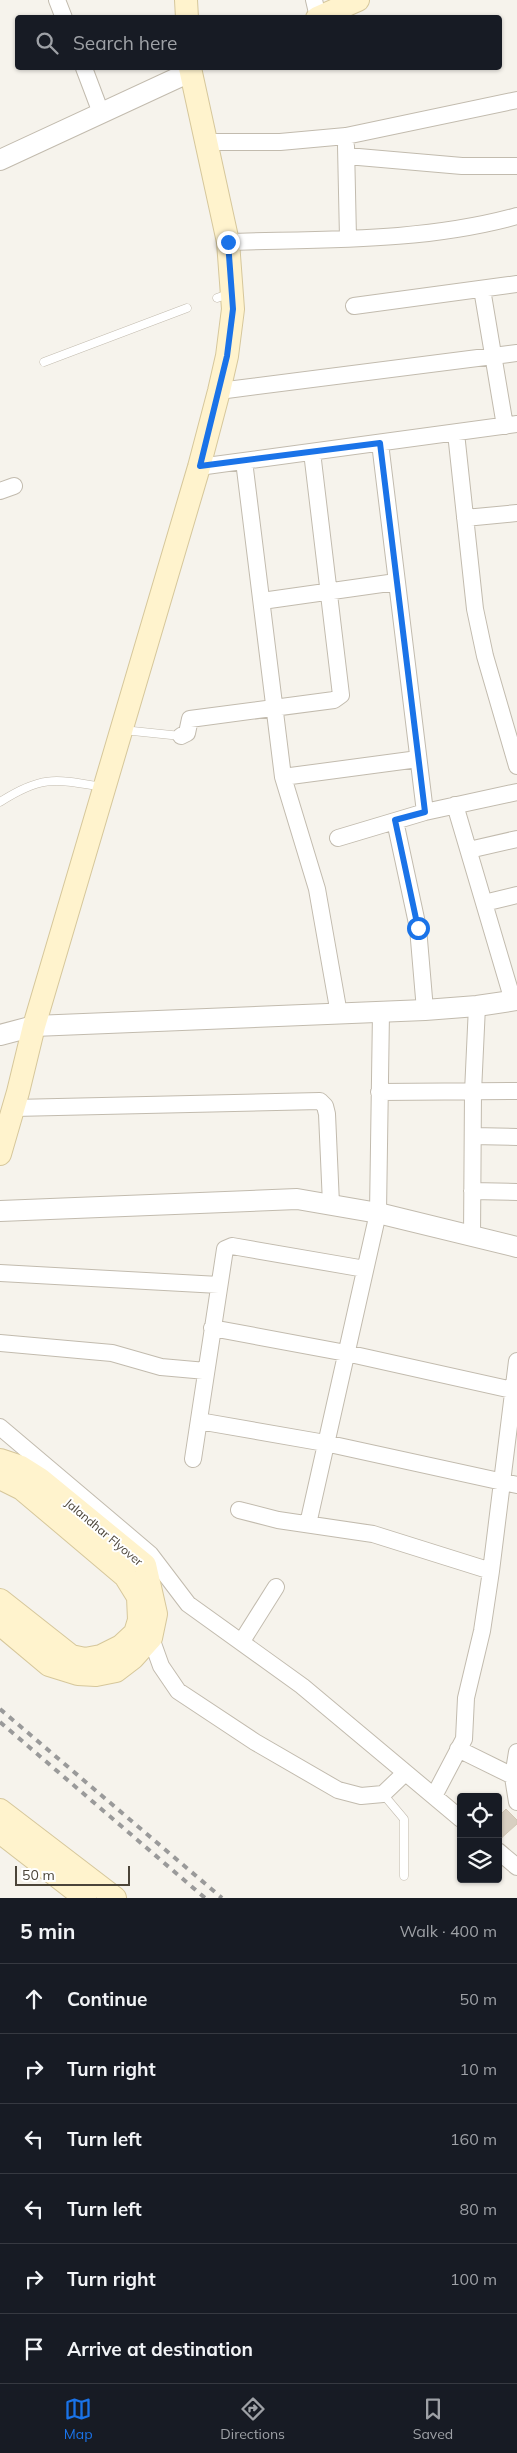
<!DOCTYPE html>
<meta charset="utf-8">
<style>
body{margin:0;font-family:Mulish,sans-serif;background:#20242c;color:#f1f3f6}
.controls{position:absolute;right:15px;bottom:15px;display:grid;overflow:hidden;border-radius:5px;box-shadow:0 1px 4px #0004}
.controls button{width:45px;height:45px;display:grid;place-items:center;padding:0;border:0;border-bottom:1px solid #363941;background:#171b24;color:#f1f3f6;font:25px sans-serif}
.scale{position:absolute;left:15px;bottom:12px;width:115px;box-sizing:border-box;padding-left:5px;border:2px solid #4b4439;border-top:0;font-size:14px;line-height:18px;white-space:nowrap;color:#4b4439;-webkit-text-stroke:4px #fff;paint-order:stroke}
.stop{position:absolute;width:15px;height:15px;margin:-11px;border:4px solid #1a73e8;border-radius:50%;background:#fff}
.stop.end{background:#1a73e8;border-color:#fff;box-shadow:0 1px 5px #0008}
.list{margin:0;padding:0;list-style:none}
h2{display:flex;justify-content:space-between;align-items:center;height:65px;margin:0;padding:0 20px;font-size:21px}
h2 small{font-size:16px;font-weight:400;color:#9ea1a6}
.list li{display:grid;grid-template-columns:32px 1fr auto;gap:15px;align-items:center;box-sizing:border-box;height:70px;padding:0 20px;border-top:1px solid #363941}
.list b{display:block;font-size:19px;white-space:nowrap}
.list em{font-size:16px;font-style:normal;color:#9ea1a6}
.icon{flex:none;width:28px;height:28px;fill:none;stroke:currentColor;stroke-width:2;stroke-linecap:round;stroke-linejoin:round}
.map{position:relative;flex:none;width:517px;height:1898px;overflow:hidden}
.search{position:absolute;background:#171b24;box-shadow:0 1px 4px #0004;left:15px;right:15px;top:15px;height:55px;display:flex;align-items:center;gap:12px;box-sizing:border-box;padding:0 18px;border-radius:5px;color:#9ea1a6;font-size:19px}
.sheet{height:485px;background:#171b24}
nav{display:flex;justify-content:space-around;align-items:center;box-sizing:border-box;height:70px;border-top:1px solid #363941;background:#171b24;font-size:14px;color:#9ea1a6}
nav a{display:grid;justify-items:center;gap:2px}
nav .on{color:#1a73e8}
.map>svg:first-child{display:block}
.building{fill:#d8cfc1;stroke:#d3c7b4}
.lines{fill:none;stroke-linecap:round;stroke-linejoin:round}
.service-casing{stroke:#c2bbae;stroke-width:9}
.minor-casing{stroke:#c2bbae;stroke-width:18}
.tertiary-casing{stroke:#c2bbae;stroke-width:22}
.secondary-casing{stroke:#d6c79b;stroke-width:24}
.service{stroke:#fff;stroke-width:8}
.minor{stroke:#fff;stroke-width:16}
.tertiary{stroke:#fff;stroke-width:20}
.secondary{stroke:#fff3cd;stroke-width:22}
.rail{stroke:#9a9a9a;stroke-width:4;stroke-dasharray:6 6;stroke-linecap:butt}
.route{stroke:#1a73e8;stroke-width:6}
.labels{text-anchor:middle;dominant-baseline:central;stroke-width:4;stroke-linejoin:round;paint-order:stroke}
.street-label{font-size:12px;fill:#4b4439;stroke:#fff}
</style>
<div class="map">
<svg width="517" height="1898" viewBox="0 0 517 1898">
<rect width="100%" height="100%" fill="#f6f3ec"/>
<path class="building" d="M506 1809 517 1820V1824L498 1841V1817Z"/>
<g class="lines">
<defs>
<path id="service" d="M217 298 231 293
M44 362 187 308
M123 730 181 736
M0 802C42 775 55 779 103 787
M383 1794 404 1819V1876"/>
<path id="minor" d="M57 0 64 18
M314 0 318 17
M84 68 101 113
M206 142H280L346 136 517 100
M346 146 348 238
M347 156 462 166H517
M228 242C325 239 423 242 517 216
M482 289 505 426
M354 306 517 284
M219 391 517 353
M456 433 475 609 485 656 517 766
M380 443 425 812
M244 461 283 777 317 889 339 1014
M199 467 517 424
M0 491 14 486
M465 518 517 513
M262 601 396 582
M181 736 187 733 190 719 334 700 341 695 312 452
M283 777 418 759
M455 805 513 1001
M395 821 418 928 425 1010
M338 838 425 812 517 792
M469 850 517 839
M484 903 517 895
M379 1092 517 1091
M14 1108 320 1101 325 1106 327 1114 331 1204
M473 1136 517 1137
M472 1191 517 1192
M472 1237 473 1092 477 1006
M0 1273 219 1285
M212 1328 346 1353 517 1391
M0 1343 112 1353 161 1367 206 1371
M199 1421 325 1443 517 1485
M0 1427 150 1554 188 1604 302 1686 461 1819
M193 1459 225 1249 232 1246 365 1269
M239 1510 278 1520 373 1534 491 1571
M308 1524 378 1213 381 1012
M151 1638 161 1666 178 1691 255 1742 338 1790 361 1796 383 1794 405 1773
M242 1641 276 1587
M458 1749 517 1778
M517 1752 513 1777 517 1802
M434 1796 464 1739 466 1698 482 1631 491 1571 517 1361
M498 1851 517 1867"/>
<path id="tertiary" d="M0 160 190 72
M0 1035 34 1026 425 1010 477 1006 517 1000
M0 1211 297 1199 378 1213 517 1247"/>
<path id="secondary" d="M186 0 187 18
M317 18 358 0
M0 1154 18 1092 34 1026 199 467 219 391 227 356 233 309 228 242 190 68
M0 1460 21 1467 40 1479 145 1565 156 1614 151 1638 133 1658 116 1671 96 1675 78 1674 49 1665 0 1624
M0 1478 22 1489 125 1576 138 1597 139 1620 135 1633 121 1646 101 1656 85 1659 71 1656 0 1600
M0 1810 115 1898
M0 1832 85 1898"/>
</defs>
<use href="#service" class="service-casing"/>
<use href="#minor" class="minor-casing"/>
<use href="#tertiary" class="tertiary-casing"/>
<use href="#secondary" class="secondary-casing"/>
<use href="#service" class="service"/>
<use href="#minor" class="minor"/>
<use href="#tertiary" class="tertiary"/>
<use href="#secondary" class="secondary"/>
<path class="rail" d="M0 1709 222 1898
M0 1722 205 1898"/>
</g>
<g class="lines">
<path class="route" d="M228 242 233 309 227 356 200 466 380 443 425 812 395 820 418 928"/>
</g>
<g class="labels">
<g class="street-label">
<text transform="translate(104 1532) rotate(40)">Jalandhar Flyover</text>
</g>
</g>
</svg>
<div class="controls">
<button><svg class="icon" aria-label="locate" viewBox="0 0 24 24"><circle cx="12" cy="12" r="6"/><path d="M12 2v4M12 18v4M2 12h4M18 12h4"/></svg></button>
<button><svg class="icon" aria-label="layers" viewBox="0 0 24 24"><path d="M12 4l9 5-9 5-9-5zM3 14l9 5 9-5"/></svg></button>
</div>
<div class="scale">50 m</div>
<div class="stop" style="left:418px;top:928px"></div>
<div class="stop end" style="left:228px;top:242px"></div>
<div class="search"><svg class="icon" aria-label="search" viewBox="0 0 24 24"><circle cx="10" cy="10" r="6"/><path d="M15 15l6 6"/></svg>Search here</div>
</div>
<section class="sheet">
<h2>5 min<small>Walk · 400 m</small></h2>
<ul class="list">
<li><svg class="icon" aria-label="ahead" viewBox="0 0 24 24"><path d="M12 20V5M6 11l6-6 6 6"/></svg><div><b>Continue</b></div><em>50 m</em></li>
<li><svg class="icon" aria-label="right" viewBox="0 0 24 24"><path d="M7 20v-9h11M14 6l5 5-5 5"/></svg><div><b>Turn right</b></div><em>10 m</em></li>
<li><svg class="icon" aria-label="left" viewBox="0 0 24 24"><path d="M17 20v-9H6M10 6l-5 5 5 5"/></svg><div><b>Turn left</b></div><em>160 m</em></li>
<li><svg class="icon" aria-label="left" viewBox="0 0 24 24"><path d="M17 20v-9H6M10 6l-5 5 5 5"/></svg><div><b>Turn left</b></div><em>80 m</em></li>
<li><svg class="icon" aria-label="right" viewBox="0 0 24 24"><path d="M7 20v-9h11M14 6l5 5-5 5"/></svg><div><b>Turn right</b></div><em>100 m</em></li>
<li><svg class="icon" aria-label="arrive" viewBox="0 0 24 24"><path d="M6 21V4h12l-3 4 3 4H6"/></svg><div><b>Arrive at destination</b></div></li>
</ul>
</section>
<nav>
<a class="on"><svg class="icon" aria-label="map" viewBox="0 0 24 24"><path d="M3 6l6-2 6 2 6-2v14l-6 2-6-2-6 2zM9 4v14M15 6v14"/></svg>Map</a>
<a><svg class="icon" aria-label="directions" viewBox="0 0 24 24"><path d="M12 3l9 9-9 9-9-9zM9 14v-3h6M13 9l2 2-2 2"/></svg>Directions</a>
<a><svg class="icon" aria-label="saved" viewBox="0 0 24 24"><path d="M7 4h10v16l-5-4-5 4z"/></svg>Saved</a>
</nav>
